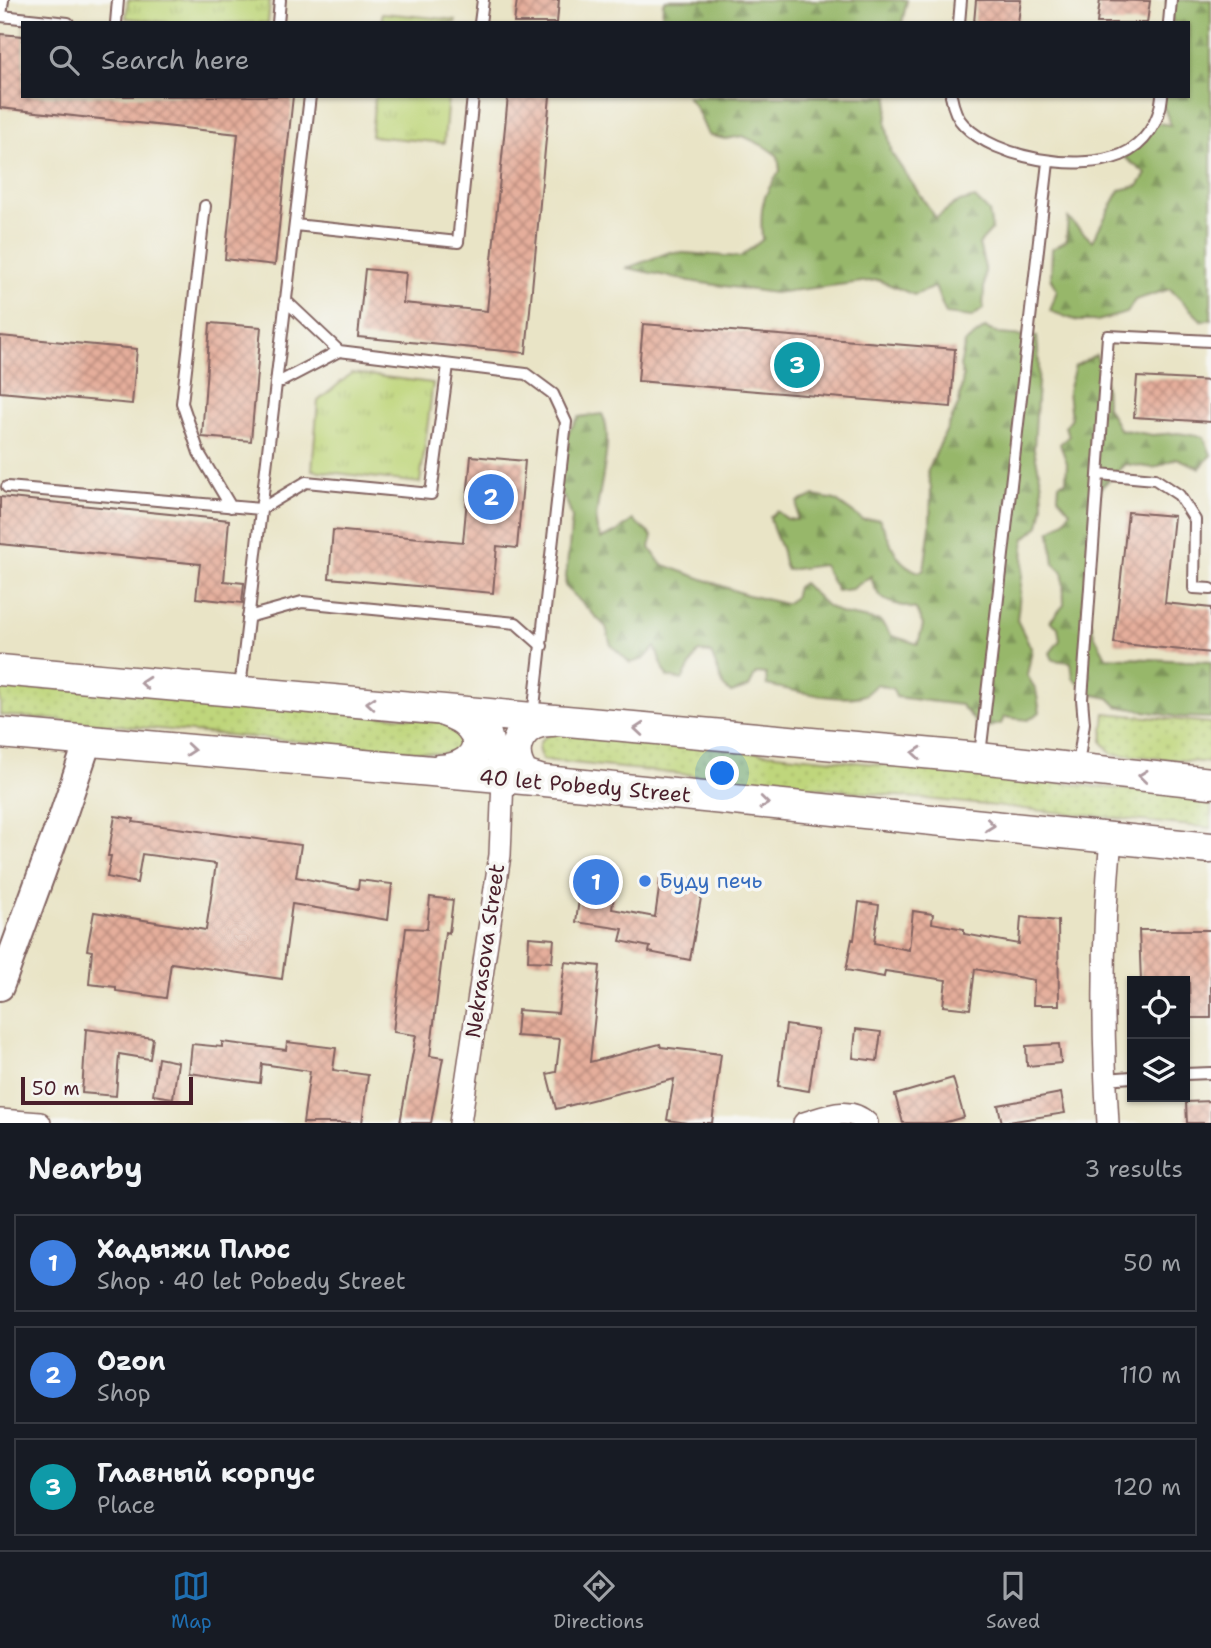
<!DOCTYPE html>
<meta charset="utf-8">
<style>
body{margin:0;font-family:"Shantell Sans",sans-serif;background:#20242c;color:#f1f3f6}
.controls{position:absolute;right:21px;bottom:21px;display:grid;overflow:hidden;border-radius:0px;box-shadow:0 2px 5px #0004}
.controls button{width:63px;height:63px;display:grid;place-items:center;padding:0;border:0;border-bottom:2px solid #363941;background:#171b24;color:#f1f3f6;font:35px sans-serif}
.scale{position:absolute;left:21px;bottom:18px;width:172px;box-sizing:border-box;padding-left:7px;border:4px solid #4a1f2b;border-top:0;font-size:19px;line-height:24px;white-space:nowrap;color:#4a1f2b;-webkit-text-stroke:5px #f6f6f2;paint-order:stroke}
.you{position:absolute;left:723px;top:774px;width:24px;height:24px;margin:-18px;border:5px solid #fff;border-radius:50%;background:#1a73e8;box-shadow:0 0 0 10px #1a73e833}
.badge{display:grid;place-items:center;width:46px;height:46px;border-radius:50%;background:#1f6fb2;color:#fff;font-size:23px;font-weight:700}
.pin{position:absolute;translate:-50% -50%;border:4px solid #fff;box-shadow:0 2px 7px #0006}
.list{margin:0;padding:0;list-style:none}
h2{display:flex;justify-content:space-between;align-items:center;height:91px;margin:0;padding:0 28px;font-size:30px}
h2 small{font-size:23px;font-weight:400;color:#9ea1a6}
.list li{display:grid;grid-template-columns:46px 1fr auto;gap:21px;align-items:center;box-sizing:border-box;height:98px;margin:0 14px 14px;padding:0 14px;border:2px solid #363941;border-radius:0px}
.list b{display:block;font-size:26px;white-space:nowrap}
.list p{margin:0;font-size:23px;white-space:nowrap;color:#9ea1a6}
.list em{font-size:23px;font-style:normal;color:#9ea1a6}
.icon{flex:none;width:38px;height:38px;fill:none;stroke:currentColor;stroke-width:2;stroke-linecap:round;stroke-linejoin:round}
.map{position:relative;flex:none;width:1211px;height:1123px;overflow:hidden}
.search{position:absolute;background:#171b24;box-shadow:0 2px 5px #0004;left:21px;right:21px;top:21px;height:77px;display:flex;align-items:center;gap:18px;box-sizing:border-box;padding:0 24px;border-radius:0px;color:#9ea1a6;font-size:26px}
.sheet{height:427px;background:#171b24}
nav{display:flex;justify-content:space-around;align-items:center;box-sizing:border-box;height:98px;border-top:2px solid #363941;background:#171b24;font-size:19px;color:#9ea1a6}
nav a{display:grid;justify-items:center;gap:4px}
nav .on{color:#1f6fb2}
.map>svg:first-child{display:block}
.grass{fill:url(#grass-dots);stroke:#847a53;stroke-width:2}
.forest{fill:url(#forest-firs);stroke:#706b4b;stroke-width:2}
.park{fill:url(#park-tufts);stroke:#847a53;stroke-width:2}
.building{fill:url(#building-cross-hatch)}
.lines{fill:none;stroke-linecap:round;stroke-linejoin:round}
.service-casing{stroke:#826461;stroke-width:14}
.minor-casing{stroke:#826461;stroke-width:24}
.tertiary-casing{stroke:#826461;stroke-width:30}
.secondary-casing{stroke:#826461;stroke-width:33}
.service{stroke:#fff;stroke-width:10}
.minor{stroke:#fff;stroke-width:21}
.tertiary{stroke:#fff;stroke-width:26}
.secondary{stroke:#fff;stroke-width:30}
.oneway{stroke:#ae9aa0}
.shop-dot{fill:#3f7fe0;stroke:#f6f6f2;stroke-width:2.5}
.labels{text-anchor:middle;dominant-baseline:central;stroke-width:7;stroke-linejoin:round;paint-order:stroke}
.street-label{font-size:21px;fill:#4a1f2b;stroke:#f6f6f2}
.shop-label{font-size:21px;fill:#366cbe;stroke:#f6f6f2;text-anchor:start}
</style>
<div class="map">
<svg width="1211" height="1123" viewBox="0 0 1211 1123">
<defs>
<pattern id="grass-dots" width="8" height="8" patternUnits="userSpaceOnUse" patternTransform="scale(1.75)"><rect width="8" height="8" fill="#bfd67b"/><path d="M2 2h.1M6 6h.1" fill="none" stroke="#a6b76a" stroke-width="1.8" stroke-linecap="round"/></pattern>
<pattern id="forest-firs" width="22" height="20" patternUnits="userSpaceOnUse" patternTransform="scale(1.75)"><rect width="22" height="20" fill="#97b76b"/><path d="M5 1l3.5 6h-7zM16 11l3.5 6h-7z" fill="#7d9458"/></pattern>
<pattern id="park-tufts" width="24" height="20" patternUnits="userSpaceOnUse" patternTransform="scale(1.75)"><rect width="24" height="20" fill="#bfd67b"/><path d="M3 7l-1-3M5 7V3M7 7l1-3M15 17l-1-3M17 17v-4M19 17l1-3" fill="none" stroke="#a6b76a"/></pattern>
<pattern id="building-cross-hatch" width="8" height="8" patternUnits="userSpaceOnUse" patternTransform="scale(1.75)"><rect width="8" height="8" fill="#e5ae9b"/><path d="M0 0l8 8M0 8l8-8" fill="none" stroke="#bc8d7f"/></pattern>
</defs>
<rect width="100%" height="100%" fill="#f6f6f2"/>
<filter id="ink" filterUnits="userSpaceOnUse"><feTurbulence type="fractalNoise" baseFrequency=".0143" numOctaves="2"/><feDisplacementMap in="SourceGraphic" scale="14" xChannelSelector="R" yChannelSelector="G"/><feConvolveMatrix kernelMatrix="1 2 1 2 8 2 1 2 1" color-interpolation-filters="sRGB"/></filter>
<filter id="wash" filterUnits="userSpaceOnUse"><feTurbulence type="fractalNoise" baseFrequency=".00686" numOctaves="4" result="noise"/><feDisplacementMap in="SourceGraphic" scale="28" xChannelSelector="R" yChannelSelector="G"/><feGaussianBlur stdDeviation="1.57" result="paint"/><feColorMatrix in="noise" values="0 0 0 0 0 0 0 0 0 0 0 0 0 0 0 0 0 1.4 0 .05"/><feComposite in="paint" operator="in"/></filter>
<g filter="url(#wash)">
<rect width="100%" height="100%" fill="#e9e4c6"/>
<path class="grass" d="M0 680 445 721 463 740 456 752 442 754 0 715Z
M1105 713 1211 723V763L1112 754 1102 742Z
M558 732 1211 798V828L543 760C532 744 543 735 558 732Z"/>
<path class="forest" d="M666 0H907L902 23H662L663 3Z
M1166 0H1211V319L1202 321 1170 289 1135 300 1127 313 1097 321H1077L1050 311 1057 290 1051 277 1052 249 1066 241 1068 218 1092 241 1120 190 1138 186 1146 174 1123 156 1151 122 1171 125 1159 96H1188V23H1173Z
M687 96H889L886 124 892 154 936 218 956 203 975 198 989 212 992 230 979 244 985 268 983 309 972 317 946 314 935 287 914 295 878 280 774 293 695 282 627 268 670 252 740 257 762 240C760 208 761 197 780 171L778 156 764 146 743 136 725 139 708 135 697 110Z
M985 328 999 334 1037 337 1039 365 1034 449 1042 485 1043 505 1039 526 1024 539 1023 567 1017 620 1032 650 1027 675 1036 690 1040 712 1028 720 1004 717 1001 724 981 729 961 705 896 697 893 689 877 684C873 687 868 693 864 695 842 703 790 690 767 685L766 674 756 673 749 687 731 693 724 687 711 653 698 652 682 680 667 677 655 647 644 659 630 663 611 645 606 627 565 586 572 518 568 505 556 485 561 442 579 417 602 414C616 440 596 494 596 523 596 528 599 534 601 539L617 532 633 520 652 536 650 548 661 564 744 594 785 604 794 598 797 587 803 583 827 606 842 614 880 621 892 636 918 644 923 625 916 609C891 603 877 604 871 576L852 589 837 591 823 565 787 570C782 562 784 554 780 546 776 536 772 529 770 517L777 511 787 519 797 520 798 502 814 496 835 500 863 520 879 519C893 542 892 562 919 572L924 570 930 527 931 488 927 472 959 403 963 377 960 366 965 343Z
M1096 355 1105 383 1106 405 1119 429 1152 435 1178 433 1204 437 1211 455 1200 468 1177 458 1154 468 1125 464 1101 488 1086 602 1094 634 1106 657 1211 662V718L1178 717 1117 706 1109 698 1090 694 1073 678 1071 662 1053 660 1050 653 1060 640 1058 627 1050 621 1064 605 1063 572 1054 564 1050 532 1064 521 1070 511 1058 497 1059 484 1066 481 1067 463 1060 444 1069 436 1065 427 1071 419 1068 391 1075 366Z"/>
<path class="park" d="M128 0H270L268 23H170L126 18Z
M382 13 456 20 455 23H382Z
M375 96H448L444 143 371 136Z
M352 373 433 383 420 483 312 470 318 401Z"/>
<g id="blocks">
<path class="building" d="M517 0H559L557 23H514Z
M976 0H1021L1018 23H974Z
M1100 0 1150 1 1147 23H1097Z
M0 34 23 36V96H293L275 265 225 259 238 134 0 108Z
M508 96H550L526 353 358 337 365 269 406 273 403 303 487 311Z
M210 323 261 327 251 441 202 437Z
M643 324 955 349 951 407 638 381Z
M0 336 137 349 132 404 0 392Z
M1137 377 1211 381V422L1134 417Z
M471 456 525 461 517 548 497 546 493 593 329 578 333 530 463 542Z
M0 497 229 520 224 581 244 583 242 603 196 598 200 564 0 544Z
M1128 512 1174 516 1165 603 1211 608V653L1114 643Z
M115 816 134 819 133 822 301 845 296 877 358 889 359 880 392 884 388 920 292 904 282 979 171 963 166 998 116 991V987L89 984 92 951 87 950 94 912 206 930 216 864 142 854 137 883 107 877 111 856H108Z
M583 870 617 875 612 909 655 917 661 875 704 881 690 960 649 952 650 947 620 941 623 929 576 922Z
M430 897 453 900 449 933 445 932 430 1056 443 1058 431 1123H400L416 1035 393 1032 406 928 427 929Z
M859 902 879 905 874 943 909 950 913 911 933 914 932 923 964 929V934L1019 944 1021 917 1058 921 1059 1005H1033L1034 980 975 969 970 1009 943 1006 946 980 885 971 884 977 846 970 852 939 854 940Z
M1139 930H1211V1018H1190L1189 981H1141Z
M529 937 554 939 552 962 528 961Z
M565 962 600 966 590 1062 660 1044 661 1047 721 1054 712 1123H687L667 1120 674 1079 556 1109 547 1074 556 1072 560 1039 516 1036 518 1010 558 1013Z
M786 1025 818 1030 809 1091 778 1086Z
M86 1029 153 1038 150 1059 119 1054 116 1096 82 1093Z
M856 1029 881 1032 877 1061 853 1058Z
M222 1042 286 1050 287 1042 336 1048 333 1070 368 1075 362 1123H303L310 1071 262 1064 260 1083 189 1073 192 1044 222 1047Z
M1059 1044 1061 1063 1027 1066 1026 1046Z
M158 1058 178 1062 173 1098 153 1095Z
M953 1078 964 1117 943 1123H903L895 1095Z
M1061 1093 1065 1113 1002 1123 998 1105Z
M1211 1101V1123H1187L1186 1102Z"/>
</g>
</g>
<g filter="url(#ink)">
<use href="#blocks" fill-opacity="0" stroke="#826461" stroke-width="2"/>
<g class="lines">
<defs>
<path id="service" d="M3 0 1 16 68 23
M116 23 118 0
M278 23 280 0
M480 23 483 0
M959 23 961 0
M1169 23 1171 0
M951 96C953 107 956 117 964 125 997 159 1078 172 1121 155 1145 145 1160 121 1162 96
M205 206 182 403 199 453 231 507
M295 225 458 242 473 96
M285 300 339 351
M276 384 339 351 526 374 553 394 566 422 533 716
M1099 474 1155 479 1179 495 1195 520 1194 588 1211 589
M7 487 261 509 306 482 431 494 448 365
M248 617 302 602 516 623 542 646
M240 688 310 96
M980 755 1048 162
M1078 766 1084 723 1082 699 1108 336 1211 341
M1185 1074 1211 1073
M1105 1079 1132 1077"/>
<path id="minor" d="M0 1120 40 1123
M460 1123 500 855 503 778 485 714
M804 1123C825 1117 849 1105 867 1123
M1108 1123C1102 1028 1102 933 1111 838"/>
<path id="tertiary" d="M0 987 63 815 88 741"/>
<path id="secondary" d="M0 670 979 758 1211 783
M0 733 545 781 1211 848
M439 770C487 767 490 726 446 712
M543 781 524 775C505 749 521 720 553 721"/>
</defs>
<use href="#service" class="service-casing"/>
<use href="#minor" class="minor-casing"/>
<use href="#tertiary" class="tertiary-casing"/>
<use href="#secondary" class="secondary-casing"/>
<use href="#service" class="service"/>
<use href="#minor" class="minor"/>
<use href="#tertiary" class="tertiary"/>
<use href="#secondary" class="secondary"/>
</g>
<defs><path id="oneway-chevron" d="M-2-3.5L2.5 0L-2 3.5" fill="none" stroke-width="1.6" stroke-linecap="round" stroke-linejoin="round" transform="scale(1.75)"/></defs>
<g class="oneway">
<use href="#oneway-chevron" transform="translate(145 683) rotate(-175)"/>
<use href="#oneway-chevron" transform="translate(371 703) rotate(-175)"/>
<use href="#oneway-chevron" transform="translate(639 729) rotate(-175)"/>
<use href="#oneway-chevron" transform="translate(190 750) rotate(5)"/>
<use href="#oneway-chevron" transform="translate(917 753) rotate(-175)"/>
<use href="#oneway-chevron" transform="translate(1143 776) rotate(-174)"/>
<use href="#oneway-chevron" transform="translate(764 803) rotate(6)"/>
<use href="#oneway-chevron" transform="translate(990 825) rotate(6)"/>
</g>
</g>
<circle class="shop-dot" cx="645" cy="881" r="7"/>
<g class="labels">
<g class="street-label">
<text transform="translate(585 786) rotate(5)">40 let Pobedy Street</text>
<text transform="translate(485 951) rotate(-82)">Nekrasova Street</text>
</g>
<g class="shop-label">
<text x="659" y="881">Буду печь</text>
</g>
</g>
</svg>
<div class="controls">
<button><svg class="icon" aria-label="locate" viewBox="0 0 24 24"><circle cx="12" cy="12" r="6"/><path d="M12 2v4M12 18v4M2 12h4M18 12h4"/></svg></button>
<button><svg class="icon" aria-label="layers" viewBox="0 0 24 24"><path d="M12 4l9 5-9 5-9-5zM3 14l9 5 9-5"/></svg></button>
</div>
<div class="scale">50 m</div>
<div class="you"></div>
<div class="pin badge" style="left:596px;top:882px;background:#3f7fe0">1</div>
<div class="pin badge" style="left:491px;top:497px;background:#3f7fe0">2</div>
<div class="pin badge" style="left:797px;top:365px;background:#0f9aa8">3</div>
<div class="search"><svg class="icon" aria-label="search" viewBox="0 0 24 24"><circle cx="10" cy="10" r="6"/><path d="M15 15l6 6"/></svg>Search here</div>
</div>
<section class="sheet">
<h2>Nearby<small>3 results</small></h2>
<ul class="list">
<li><span class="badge" style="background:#3f7fe0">1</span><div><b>Хадыжи Плюс</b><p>Shop · 40 let Pobedy Street</p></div><em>50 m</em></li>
<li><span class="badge" style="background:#3f7fe0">2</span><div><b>Ozon</b><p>Shop</p></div><em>110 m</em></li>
<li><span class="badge" style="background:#0f9aa8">3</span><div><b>Главный корпус</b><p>Place</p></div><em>120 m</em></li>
</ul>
</section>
<nav>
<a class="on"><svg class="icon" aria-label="map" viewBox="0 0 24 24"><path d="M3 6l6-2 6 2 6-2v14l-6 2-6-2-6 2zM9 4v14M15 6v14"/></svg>Map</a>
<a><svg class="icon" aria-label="directions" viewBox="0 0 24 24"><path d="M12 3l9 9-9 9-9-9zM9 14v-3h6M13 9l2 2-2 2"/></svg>Directions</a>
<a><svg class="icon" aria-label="saved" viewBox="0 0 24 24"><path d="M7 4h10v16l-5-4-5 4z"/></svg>Saved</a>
</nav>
